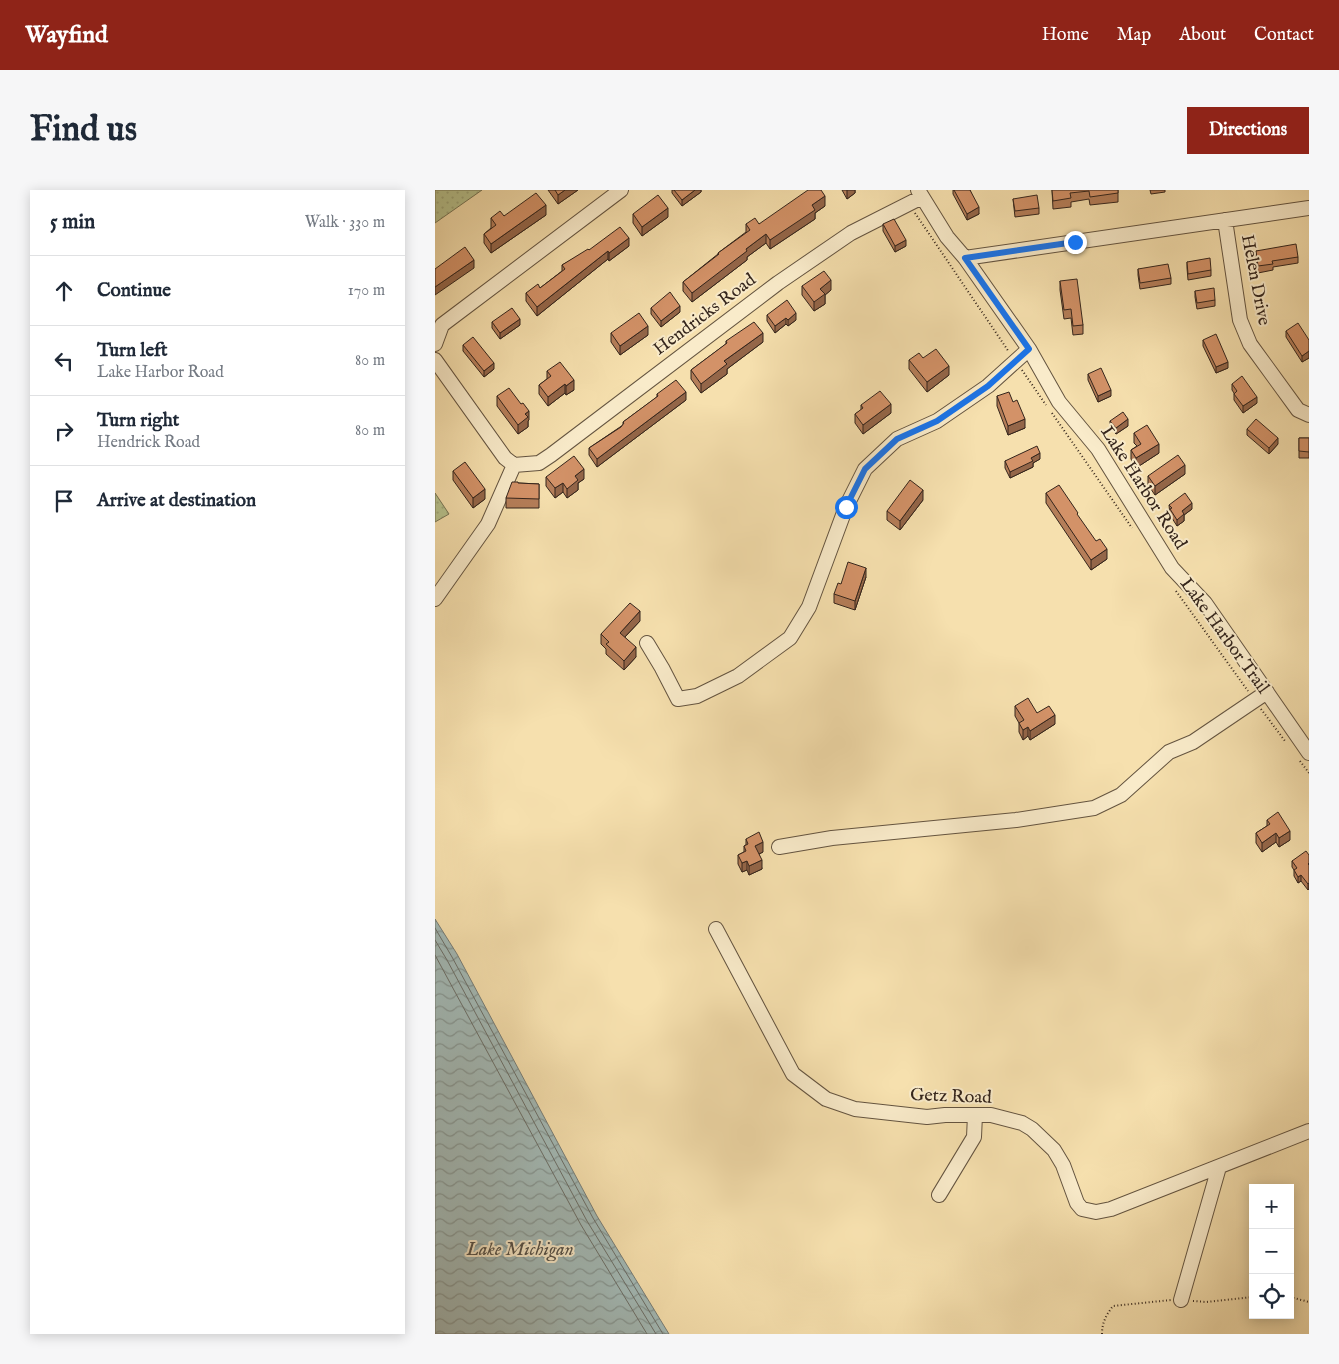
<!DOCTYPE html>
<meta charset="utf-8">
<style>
body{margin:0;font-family:"IM FELL English",serif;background:#f6f6f7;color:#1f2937}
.controls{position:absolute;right:15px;bottom:15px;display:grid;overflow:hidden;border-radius:0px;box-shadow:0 2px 12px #0003}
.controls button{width:45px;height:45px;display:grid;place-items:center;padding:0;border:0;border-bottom:1px solid #e0e1e3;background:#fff;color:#1f2937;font:25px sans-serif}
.stop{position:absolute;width:15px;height:15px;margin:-11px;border:4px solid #1a73e8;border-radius:50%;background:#fff}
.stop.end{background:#1a73e8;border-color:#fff;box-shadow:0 1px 5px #0008}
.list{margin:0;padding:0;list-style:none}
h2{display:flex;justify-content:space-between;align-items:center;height:65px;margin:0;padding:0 20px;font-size:21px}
h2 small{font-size:16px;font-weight:400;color:#747a83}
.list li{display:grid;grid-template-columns:32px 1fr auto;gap:15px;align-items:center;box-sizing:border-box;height:70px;padding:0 20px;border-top:1px solid #e0e1e3}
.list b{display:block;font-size:19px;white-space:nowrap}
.list p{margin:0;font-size:16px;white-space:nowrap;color:#747a83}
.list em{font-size:16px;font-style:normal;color:#747a83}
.icon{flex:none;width:28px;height:28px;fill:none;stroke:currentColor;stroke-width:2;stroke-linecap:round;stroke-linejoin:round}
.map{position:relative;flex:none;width:874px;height:1144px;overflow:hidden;border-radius:0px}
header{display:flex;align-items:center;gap:30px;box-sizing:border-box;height:70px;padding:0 25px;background:#8f2418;color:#fff}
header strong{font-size:24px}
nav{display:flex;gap:28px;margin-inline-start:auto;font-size:18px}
.intro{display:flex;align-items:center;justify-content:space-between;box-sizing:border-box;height:120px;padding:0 30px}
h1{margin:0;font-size:35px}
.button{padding:12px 22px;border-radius:0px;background:#8f2418;color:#fff;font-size:18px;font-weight:700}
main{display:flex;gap:30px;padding:0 30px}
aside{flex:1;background:#fff;border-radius:0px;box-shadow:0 2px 12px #0003}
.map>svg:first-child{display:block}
.park{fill:url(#park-dots);stroke:#767455}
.water{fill:url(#water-waves);stroke:#777e79}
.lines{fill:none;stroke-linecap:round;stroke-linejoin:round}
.shore{stroke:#6c706a;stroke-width:1}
.minor-casing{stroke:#645440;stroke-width:16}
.path{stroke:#34251c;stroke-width:2;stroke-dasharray:1 2.5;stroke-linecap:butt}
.minor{stroke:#f9ebca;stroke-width:14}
.wall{fill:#b57e59;stroke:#34251c}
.shaded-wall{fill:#946649;stroke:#34251c}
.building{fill:#d39268;stroke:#34251c}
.route{stroke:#1a73e8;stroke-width:6}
.labels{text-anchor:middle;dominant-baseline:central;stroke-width:4;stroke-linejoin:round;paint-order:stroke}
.street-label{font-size:18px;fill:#34251c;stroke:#f9ebca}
.water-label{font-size:19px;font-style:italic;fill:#55524a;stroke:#f9ebca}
</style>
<header>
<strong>Wayfind</strong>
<nav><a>Home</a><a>Map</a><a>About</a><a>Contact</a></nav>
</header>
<div class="intro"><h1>Find us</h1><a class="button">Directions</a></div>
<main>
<aside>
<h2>5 min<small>Walk · 330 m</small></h2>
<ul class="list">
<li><svg class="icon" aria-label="ahead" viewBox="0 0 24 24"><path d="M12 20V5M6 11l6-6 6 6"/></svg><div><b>Continue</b></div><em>170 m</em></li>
<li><svg class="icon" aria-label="left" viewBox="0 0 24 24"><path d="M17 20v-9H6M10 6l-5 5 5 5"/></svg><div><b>Turn left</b><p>Lake Harbor Road</p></div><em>80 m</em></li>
<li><svg class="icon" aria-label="right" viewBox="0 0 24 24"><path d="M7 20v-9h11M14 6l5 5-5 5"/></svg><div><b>Turn right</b><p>Hendrick Road</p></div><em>80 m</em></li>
<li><svg class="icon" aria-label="arrive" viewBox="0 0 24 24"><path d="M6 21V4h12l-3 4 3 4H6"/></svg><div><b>Arrive at destination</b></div></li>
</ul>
</aside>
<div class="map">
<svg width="874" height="1144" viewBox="0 0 874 1144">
<defs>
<pattern id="park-dots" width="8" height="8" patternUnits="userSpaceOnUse" patternTransform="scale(1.25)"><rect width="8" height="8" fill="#b7c38e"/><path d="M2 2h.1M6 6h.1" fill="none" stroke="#9ea77a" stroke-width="1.8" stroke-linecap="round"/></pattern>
<pattern id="water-waves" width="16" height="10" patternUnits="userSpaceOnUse" patternTransform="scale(1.25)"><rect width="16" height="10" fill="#a3bab7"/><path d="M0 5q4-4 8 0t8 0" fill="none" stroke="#869794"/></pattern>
</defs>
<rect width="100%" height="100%" fill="#f6e0ae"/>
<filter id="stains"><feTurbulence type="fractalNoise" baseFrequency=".004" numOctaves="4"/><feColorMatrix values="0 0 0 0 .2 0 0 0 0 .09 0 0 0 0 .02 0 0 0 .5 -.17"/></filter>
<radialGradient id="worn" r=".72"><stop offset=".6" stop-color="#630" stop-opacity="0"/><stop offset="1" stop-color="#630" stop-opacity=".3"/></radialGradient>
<path class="park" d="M0 0H47L0 33Z
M0 303 14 324 0 332Z"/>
<path class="water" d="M0 729 22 764 162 1026 234 1144H0Z"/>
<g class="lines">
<path class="shore" d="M0 738 17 767 158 1028 228 1144
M0 750 12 770 152 1031 221 1144
M0 765 146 1035 212 1144"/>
<defs>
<path id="minor" d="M483 0 512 47 530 68 594 159 624 212 663 259 737 378 770 413 874 563
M790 30 805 130 815 154 863 220 874 225
M530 68 874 18
M0 154 7 135 186 0
M0 170 70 268 79 275
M79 275 104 273 116 265 343 93 416 43 487 7
M0 409 53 334 79 275
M212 453 227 478 243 509 262 506 303 486 355 448 374 417 411 317 430 279 462 249 502 231 553 196 594 159
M344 657 397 648 581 630 659 618 686 605 734 562 758 552 832 502
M281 739 358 884 391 909 420 919 492 927 510 925H556L587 933 597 939 619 960 628 975 642 1013 647 1019 661 1022 676 1019 874 941
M504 1005 539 947 540 925
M746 1110 784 977"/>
</defs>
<use href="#minor" class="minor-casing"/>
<path class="path" d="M480 23 574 162
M587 180 611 215
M617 223 697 338
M741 401 813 501
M826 519 850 551
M865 571 874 583
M855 1107 874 1112
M758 1111 771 1112 818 1107
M667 1144C667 1133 671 1125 678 1116L736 1110"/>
<use href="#minor" class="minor"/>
</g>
<path class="wall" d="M113 0H143L123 14Z
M237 0H266V2L247 16 237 3Z
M407 0H420V3L412 9Z
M518 0H535L544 24 532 30 518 4Z
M617 0H683V12L655 15 654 9 636 12V17L618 19Z
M715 0H730V2L716 4Z
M578 9 604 18V24L580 27Z
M390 16 380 23V29L335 59 331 53 312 67V70L257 112 248 101V92L283 64V63L311 42V34H324Z
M198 24 233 27 207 46 198 33Z
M111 25 56 63 49 53V44L56 38V28L69 26Z
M448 34 471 56 460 62 448 41Z
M194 56 174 71 173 69 102 126 91 111V103L105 98 127 81V75L154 60Z
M821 61 863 67V73L838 77V80L823 83 821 68Z
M752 72 776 80V86L753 90 752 78Z
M703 79 736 88V94L705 99 703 85Z
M625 91 648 135V144L638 145 636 128 629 129 625 100Z
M367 96 396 100 390 105V114L379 121 367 105Z
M760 101 780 110V116L762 119 760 107Z
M216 118 245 122 226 137 216 124Z
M332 125 361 130 353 136 351 134 340 143 332 131Z
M57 132 85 135 65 149 57 138Z
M851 141 874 150V168L867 172 851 147Z
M176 143 213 145 185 165 176 152Z
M768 150 793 178 781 183 768 156Z
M291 151 328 152 292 179V184L266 203 256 189V180L291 154Z
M28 155 59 179 49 187 28 161Z
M488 168 514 185 492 202 474 179V170Z
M112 181 139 200 131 205 130 203 113 216 104 204V195L112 189Z
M653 184 676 206 663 212 653 190Z
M797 194 822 213 808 223 799 210V203L797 200Z
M222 204 251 210 162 277 154 265V258L188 235V232L222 207Z
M62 206 94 230 93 231V237L83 244 62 216Z
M562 206 578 212 590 238 573 245 562 216Z
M426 215 456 223 428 244 420 233V224L426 220Z
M675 231 693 236 681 244 675 237Z
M812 239 843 254 834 264 812 245Z
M699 243 724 263 701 278 696 269V260L702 256 699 253Z
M864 248H874V268H864Z
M605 269 598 273V277L575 288 570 278V271Z
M18 281 50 309 38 318 18 290Z
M750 284 720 305 713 295V286Z
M111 287 149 289 143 293V300L132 308 128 302 120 308 111 296Z
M83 293 104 294V318H71V308Z
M611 303 672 369 656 380 611 313Z
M488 310 465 340 452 330V321Z
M734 315 757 319 749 325V331L742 336 735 325Z
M431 387 420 420 399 413V404L406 394Z
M205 431 190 447 201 467 189 480 171 464V459L166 454V444Z
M580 516 602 523 620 534 595 550 593 546 588 550 584 542V533L580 526Z
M832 630 855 650 844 657 841 652 827 662 821 653V643L832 636Z
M311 649 328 662 324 664 327 679 314 685 312 680 307 682 303 674V665L309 662V656L311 655Z
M874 665V699L873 700 866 691 863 693 859 686V680L857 677V671Z"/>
<path class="shaded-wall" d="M130 0H143L123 14V5Z
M260 0H266V2L247 16V10Z
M412 0H420V3L412 9Z
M390 6V16L380 23V29L335 59V50L377 15Z
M111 15V25L56 63V54Z
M544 17V24L532 30V24Z
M233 18V27L207 46V37Z
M331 44V53L312 67V70L257 112V103L311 59Z
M194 48V56L174 71V63Z
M471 50V56L460 62V56Z
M173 61V69L102 126V117Z
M39 70V78L0 105V97Z
M396 90V100L390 105V114L379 121V112L385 99Z
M245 116V122L226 137V131Z
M361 123V130L353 136V130Z
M351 128V134L340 143V136Z
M85 129V135L65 149V143Z
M213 136V145L185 165V156Z
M328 143V152L292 179V184L266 203V194L289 171Z
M874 161V168L867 172V166Z
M793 172V178L781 183V177Z
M59 173V179L49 187V181Z
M514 176V185L492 202V192Z
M139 190V200L131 205V196Z
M130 194V203L113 216V207Z
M676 200V206L663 212V206Z
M251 202V210L162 277V269Z
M822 207V213L808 223V216Z
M456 214V223L428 244V235Z
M94 221V230L93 231V237L83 244V235L90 224Z
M590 229V238L573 245V236Z
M693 229V236L681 244V238Z
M843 248V254L834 264V258Z
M724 254V263L701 278V268Z
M605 263V269L598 273V277L575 288V282L596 268Z
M750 275V284L720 305V296Z
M149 279V289L143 293V300L132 308V299L140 286Z
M128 293V302L120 308V298Z
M50 299V309L38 318V308Z
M488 300V310L465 340V331Z
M757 313V319L749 325V331L742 336V330L747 321Z
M672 359V369L656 380V370Z
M431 378V387L420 420V411Z
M205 421V431L185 452V443Z
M201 457V467L189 480V471Z
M620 525V534L595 550V541Z
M593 537V546L588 550V540Z
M855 641V650L844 657V648Z
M841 643V652L827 662V653Z
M328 652V662L320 666V656Z
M327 670V679L314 685V676Z
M312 671V680L307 682V673Z
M866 685V691L863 693V687Z
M874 693V699L873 700V694Z"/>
<path class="building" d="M120 0H130L123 5Z
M239 0H260L247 10Z
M373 0H386L390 6 377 15 380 20 335 50 331 44 311 59 312 61 257 103 248 92 284 64 283 63 315 40 311 34 320 28 324 34Z
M519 0H535L544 17 532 24Z
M617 0H683V3L655 7 654 1 635 3 636 8 618 11Z
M101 3 111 15 56 54 49 44 61 35 56 28 65 21 69 26Z
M223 5 233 18 207 37 198 24Z
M602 5 604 18 580 21 578 9Z
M459 29 471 50 460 56 448 34Z
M185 37 194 48 174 63 173 61 102 117 91 103 103 94 105 98 130 79 127 75 153 59 154 60Z
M861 54 863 67 837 71 838 74 823 76 821 61Z
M30 57 39 70 0 97V79Z
M775 68 776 80 753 84 752 72Z
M733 74 736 88 705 93 703 79Z
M389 81 396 90 385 99 390 104 379 112 367 96Z
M642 89 648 135 638 136 636 119 629 120 625 91Z
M779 98 780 110 762 113 760 101Z
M235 102 245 116 226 131 216 118Z
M352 110 361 123 353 130 351 128 340 136 332 125Z
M77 118 85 129 65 143 57 132Z
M204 123 213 136 185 156 176 143Z
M319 132 328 143 289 171 292 174 266 194 256 180 292 153 291 151Z
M863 133 874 150V161L867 166 851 141Z
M781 144 793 172 781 177 768 150Z
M38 147 59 173 49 181 28 155Z
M501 159 514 176 492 192 474 170 484 163 488 168Z
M125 172 139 190 131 196 130 194 113 207 104 195 116 186 112 181Z
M666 178 676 200 663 206 653 184Z
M807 186 822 207 808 216 799 204 802 201 797 194Z
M241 190 251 202 162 269 154 258 186 237 189 233 188 232 223 206 222 204Z
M74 198 86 214 88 213 94 221 90 224 93 227 83 235 62 206Z
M445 201 456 214 428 235 420 224 428 218 426 215Z
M574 202 578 212 582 210 590 229 573 236 562 206Z
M688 222 693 229 681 238 675 231Z
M821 229 843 248 834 258 812 239Z
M712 235 724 254 701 268 696 260 706 254 699 243Z
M864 248H874V262L864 261Z
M602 256 605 263 596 268 598 271 575 282 570 271Z
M743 265 750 275 720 296 713 286Z
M139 266 149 279 140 286 143 290 132 299 128 293 120 298 111 287Z
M30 272 50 299 38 308 18 281Z
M475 290 488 300 465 331 452 321Z
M77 292H83V293L104 294V309L71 308Z
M624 295 643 323 642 324 661 351 665 349 672 359 656 370 611 303Z
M750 303 757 313 747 321 749 324 742 330 735 319 737 318 734 315Z
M413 372 431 378 420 411 399 404 403 393 406 394Z
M195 413 205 421 185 443 201 457 189 471 171 454 174 452 166 444Z
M593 508 602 523 614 516 620 525 595 541 593 537 588 540 584 533 589 530 580 516Z
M843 622 855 641 844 648 841 643 827 653 821 643 835 634 832 630Z
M324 642 328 652 320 656 327 670 314 676 312 671 307 673 303 665 311 661 309 656 313 654 311 649Z
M871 661 874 665V673L873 674 874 675V693L873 694 866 685 863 687 859 680 862 678 857 671Z"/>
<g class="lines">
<path class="route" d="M411 317 430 279 462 249 502 231 553 196 594 159 530 68 640 52"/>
</g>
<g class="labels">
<g class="street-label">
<text transform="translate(820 90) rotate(79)">Helen Drive</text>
<text transform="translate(270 125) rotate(-37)">Hendricks Road</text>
<text transform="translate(708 298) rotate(57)">Lake Harbor Road</text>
<text transform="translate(789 446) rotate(54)">Lake Harbor Trail</text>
<text transform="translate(516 907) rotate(2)">Getz Road</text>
</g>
<g class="water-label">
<text x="85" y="1060">Lake Michigan</text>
</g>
</g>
<rect width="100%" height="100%" filter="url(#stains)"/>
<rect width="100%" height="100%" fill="url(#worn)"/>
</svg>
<div class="controls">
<button>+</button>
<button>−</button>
<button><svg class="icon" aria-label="locate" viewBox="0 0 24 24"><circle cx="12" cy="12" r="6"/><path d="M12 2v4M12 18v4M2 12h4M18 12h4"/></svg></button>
</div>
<div class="stop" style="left:411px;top:317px"></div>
<div class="stop end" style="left:640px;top:52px"></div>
</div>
</main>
